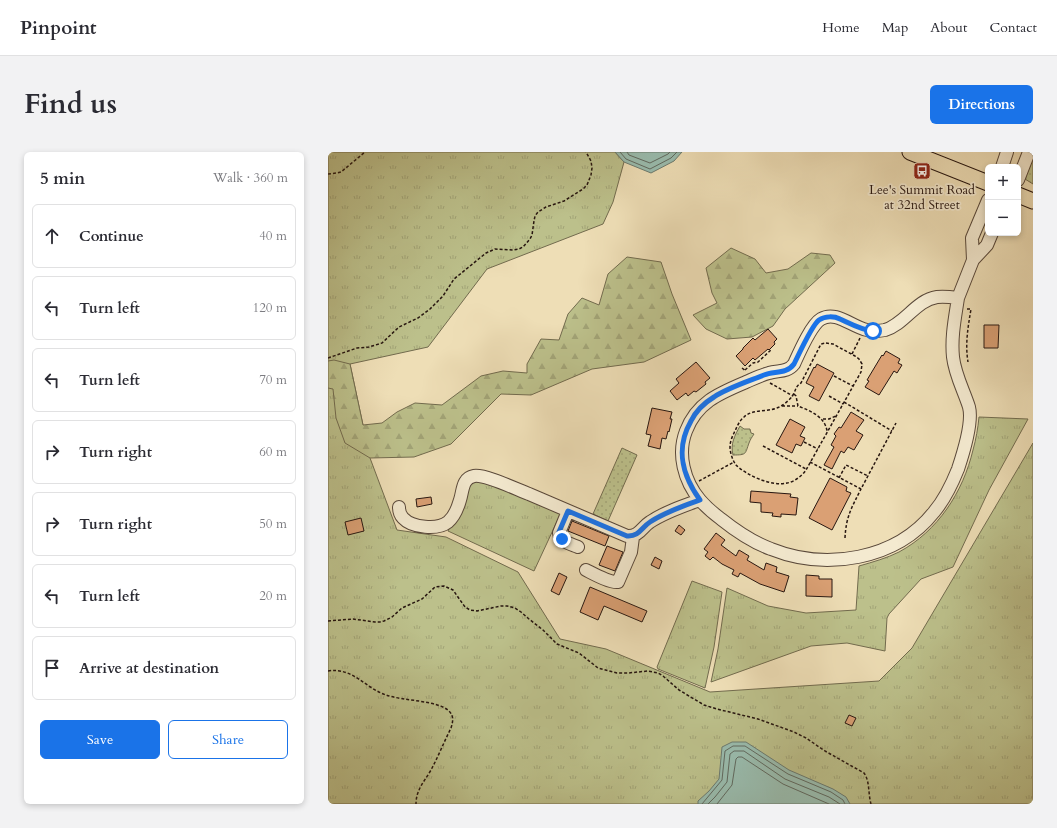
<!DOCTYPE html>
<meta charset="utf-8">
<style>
body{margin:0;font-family:Cardo,serif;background:#f2f2f3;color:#2b2b33}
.controls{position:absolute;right:12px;top:12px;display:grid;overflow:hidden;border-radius:6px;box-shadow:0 2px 6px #0003}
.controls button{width:36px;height:36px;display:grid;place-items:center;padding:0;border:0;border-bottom:1px solid #e1e1e2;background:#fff;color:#2b2b33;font:20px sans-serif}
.stop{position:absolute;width:12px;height:12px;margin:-9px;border:3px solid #1a73e8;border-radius:50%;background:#fff}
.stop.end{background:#1a73e8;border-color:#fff;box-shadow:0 1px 4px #0008}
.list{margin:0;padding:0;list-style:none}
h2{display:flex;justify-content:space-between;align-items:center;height:52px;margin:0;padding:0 16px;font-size:17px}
h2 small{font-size:13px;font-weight:400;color:#7c7c81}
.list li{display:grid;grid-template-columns:26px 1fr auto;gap:12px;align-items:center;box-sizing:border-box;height:64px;margin:0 8px 8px;padding:0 8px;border:1px solid #e1e1e2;border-radius:6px}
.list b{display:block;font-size:15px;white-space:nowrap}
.list em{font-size:13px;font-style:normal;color:#7c7c81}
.actions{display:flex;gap:8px;padding:12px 16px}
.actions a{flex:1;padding:9px 0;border:1px solid #1a73e8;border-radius:6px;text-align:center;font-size:14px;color:#1a73e8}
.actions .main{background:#1a73e8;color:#fff}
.icon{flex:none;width:22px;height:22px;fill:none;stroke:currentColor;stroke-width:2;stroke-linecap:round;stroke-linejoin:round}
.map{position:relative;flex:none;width:705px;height:652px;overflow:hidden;border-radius:6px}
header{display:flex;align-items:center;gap:24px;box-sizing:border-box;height:56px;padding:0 20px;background:#fff;border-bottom:1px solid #e1e1e2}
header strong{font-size:19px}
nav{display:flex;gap:22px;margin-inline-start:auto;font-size:14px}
.intro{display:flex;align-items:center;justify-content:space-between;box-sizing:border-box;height:96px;padding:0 24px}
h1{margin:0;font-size:28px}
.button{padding:10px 18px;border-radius:6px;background:#1a73e8;color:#fff;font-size:14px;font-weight:700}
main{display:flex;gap:24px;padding:0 24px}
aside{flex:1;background:#fff;border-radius:6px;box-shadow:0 2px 6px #0003}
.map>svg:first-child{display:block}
.grass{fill:url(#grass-tufts);stroke:#726b4e}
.forest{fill:url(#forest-firs);stroke:#726b4e}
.park{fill:url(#park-dots);stroke:#726b4e}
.water{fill:#99bcae;stroke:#6b7a6f}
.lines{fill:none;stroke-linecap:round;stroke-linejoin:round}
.shore{stroke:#60695f;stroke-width:1}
.building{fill:#daa074;stroke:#271610}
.minor-casing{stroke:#59483a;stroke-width:14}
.major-casing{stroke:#271610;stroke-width:17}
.path{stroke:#271610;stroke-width:1.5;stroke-dasharray:3 2;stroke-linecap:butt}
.minor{stroke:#f4ead0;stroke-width:12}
.major{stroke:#eedeb6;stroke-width:15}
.route{stroke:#1a73e8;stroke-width:5}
.labels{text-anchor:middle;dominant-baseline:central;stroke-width:3.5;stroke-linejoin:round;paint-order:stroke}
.poi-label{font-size:13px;fill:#271610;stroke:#f4ead0}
</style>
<header>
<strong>Pinpoint</strong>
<nav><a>Home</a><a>Map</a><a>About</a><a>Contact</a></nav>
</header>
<div class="intro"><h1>Find us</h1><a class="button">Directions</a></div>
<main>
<aside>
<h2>5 min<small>Walk · 360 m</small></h2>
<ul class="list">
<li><svg class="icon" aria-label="ahead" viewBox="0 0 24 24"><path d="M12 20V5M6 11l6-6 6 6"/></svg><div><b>Continue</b></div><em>40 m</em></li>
<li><svg class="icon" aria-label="left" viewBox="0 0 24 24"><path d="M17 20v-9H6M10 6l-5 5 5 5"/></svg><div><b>Turn left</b></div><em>120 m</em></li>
<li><svg class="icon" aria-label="left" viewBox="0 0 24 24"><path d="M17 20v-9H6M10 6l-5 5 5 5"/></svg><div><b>Turn left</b></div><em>70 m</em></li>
<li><svg class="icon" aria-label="right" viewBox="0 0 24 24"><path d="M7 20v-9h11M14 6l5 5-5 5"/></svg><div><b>Turn right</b></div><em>60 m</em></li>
<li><svg class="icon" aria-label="right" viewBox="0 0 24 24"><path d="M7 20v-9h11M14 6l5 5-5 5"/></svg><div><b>Turn right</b></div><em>50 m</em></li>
<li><svg class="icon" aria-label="left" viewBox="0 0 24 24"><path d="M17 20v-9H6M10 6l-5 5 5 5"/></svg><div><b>Turn left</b></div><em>20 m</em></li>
<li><svg class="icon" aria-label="arrive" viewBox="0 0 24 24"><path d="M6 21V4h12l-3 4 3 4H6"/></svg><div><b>Arrive at destination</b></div></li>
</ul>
<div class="actions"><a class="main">Save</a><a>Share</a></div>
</aside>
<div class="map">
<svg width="705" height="652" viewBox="0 0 705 652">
<defs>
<pattern id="grass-tufts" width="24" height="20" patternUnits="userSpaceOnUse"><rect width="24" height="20" fill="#bcc08b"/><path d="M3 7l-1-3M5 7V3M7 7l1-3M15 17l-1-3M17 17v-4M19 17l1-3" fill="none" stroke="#a2a477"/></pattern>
<pattern id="forest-firs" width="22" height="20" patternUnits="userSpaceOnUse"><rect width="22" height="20" fill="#bcc08b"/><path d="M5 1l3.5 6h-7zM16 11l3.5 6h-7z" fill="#a2a477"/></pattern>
<pattern id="park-dots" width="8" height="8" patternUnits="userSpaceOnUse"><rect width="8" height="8" fill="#bcc08b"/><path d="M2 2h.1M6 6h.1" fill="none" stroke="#a2a477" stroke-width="1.8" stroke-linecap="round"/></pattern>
</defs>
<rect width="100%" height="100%" fill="#eedeb6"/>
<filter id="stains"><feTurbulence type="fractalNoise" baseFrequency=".005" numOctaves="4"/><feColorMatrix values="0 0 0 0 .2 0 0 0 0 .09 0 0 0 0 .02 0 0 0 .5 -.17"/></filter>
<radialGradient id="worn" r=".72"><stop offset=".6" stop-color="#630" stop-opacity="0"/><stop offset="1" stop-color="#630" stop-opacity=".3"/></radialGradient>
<path class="grass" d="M0 0H287L296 10 285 50 275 72 159 117 100 195 22 212 42 306 69 378 118 385 190 420 232 487 278 497 382 540 551 529 584 496 705 291V652H0Z
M651 265 700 267 661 338 625 415 593 427 561 462 559 466 557 499 519 491 483 494 383 530 390 497 399 436 440 454 478 461 528 458 531 414C545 410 559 406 571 400 610 379 635 340 645 298 648 287 650 276 651 265Z
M156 329 231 360 232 363 206 419 120 379 142 332 146 330Z
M364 429 394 440 386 495 377 536 330 517 329 515Z"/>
<path class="forest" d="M403 96 427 107 438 121 460 117 483 101 502 103 507 111 457 157 445 174 424 185 399 187 378 177 365 163 389 151 384 141 378 116Z
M299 105 333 110 344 142 363 188 316 210 264 217 203 243 173 242 123 292 86 305 42 306 17 291 8 266 5 237 0 236V209L6 208 22 212 35 273 54 271 69 260 87 251 114 253 153 224 175 219 199 221V212L213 187 231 188 240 162 254 146 271 153 280 122Z"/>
<path class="park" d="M705 1V32L697 27Z
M412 274 416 277H422L423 281 426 282C424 285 422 288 421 291 417 302 419 303 405 303 402 292 407 283 412 274Z
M294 296 309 303 280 369 265 362Z"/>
<path class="water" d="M287 0H354L346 9 323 21 296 10Z
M404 590H418L461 618 505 637 518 645 522 652H370V649L381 639 391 627 394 595Z"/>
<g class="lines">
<path class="shore" d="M292 0 298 7 322 17 343 6 349 0
M299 0 301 3 322 11 340 2 342 0
M374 652 394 628 397 599 405 594H417L460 622 503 640 515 648 517 652
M380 652 387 645 399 630 402 602 406 599H416L457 627 501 645 512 652
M389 652 404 633 408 607 410 605H414L455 632 501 652"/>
</g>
<path class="building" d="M656 173H671L670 196H656Z
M440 177 449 187 446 190 447 192 441 198 440 197 427 208 425 206 417 214 408 204 415 197V196L425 186 427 188Z
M558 199 572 207 570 211 574 213 569 221 566 219 551 243 537 235 541 229 539 228 554 203 555 204Z
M368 210 382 226 377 230 378 232 368 240 366 239 360 244 358 241 349 248 342 239 351 231 348 227Z
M489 212 506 221 491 249 481 244 486 235 478 231 486 215 487 216Z
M324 256 344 260 342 267H344L341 280 340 279 338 287 334 286 332 297 320 294 323 283 318 282Z
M523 260 536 268 528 279 535 283 526 298 520 295 516 301 513 299 504 317 496 313 506 295 503 293 508 284 506 282 511 275 513 276Z
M462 267 477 275 472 284 477 286 473 294 468 292 464 301 448 293Z
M502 326 519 335 518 339 523 341 504 378 481 366Z
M423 339 463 342 462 345 470 346 468 363 453 362V365L444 364 445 361 433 360V351L422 350Z
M103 345 104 352 89 355 88 347Z
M33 366 36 379 20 383 17 370Z
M244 369 281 384 277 394 240 379Z
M351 373 357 378 353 383 347 379Z
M388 381 397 388 393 393 408 404 411 398 421 404 419 408 436 418 438 411 449 415 448 420 461 424 456 440 432 432 412 421 410 425 404 422 406 418 394 412 385 405 382 408 377 404 380 400 376 397Z
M279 394 295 400 287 419 271 413Z
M327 405 334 409 331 417 323 413Z
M231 421 239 425 231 443 223 439Z
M478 423 491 424V427H504V445L478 444Z
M262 435 319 459 314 470 276 454 270 468 252 460Z
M521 563 528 566 524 574 517 571Z"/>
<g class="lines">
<defs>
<path id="minor" d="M674 15 679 0
M690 28 701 0
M645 108 644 86 660 48
M630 146C627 166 623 185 625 205 627 223 636 239 641 255 645 270 635 302 630 317 624 332 617 347 606 360 568 408 498 419 443 397 424 390 408 379 393 367 385 361 378 355 372 348 356 329 349 302 358 279 369 250 392 241 418 230 425 227 433 223 441 221 450 218 459 221 466 212 471 201 483 173 493 167 508 158 524 175 539 178 544 179 552 179 557 178 577 172 588 148 609 145 616 144 623 145 630 146L645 108 659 93 664 81
M71 355C71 359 72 363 75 366 84 376 110 378 120 370 126 365 130 355 132 348 135 339 134 326 146 324 157 322 190 338 201 342 234 356 266 370 299 384 311 385 314 375 322 370 337 360 355 354 372 348
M240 359 231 381C232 390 243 392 250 395
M258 418C266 422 282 431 290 430L303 400 305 385"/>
<path id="major" d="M582 0 660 31
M690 43 705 49"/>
</defs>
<use href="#minor" class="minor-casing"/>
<use href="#major" class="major-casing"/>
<path class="path" d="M0 22 9 21 13 20 37 0
M639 157H643C640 175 637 192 640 210
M498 191 505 192 527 204 531 207 534 212 533 220 478 318C474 324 466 330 459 331 444 335 418 323 408 313 405 309 402 301 402 295 402 290 404 285 406 281 409 275 411 269 416 265 425 256 442 261 453 254 457 252 465 245 466 241 468 237 468 234 473 231L493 192Z
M524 202 532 186
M0 206 29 196 41 195 54 191 71 175 90 166 102 157 115 144 126 127 131 123 158 101 167 97 185 98 191 97 195 95 202 87 204 83 206 69 207 64 210 60 218 55 236 49 255 37 259 33 263 23 264 16 263 9 258 0
M414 216 418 219
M417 218 425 211 430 210 444 197
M506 224 525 234
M442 231 465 244
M466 242 468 244 470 254C483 259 497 265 499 279
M501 244 515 252
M516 250 564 279
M454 254H470
M495 267H501L508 264
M476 290 490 297
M435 294 478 317
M482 310 533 337 568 271
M511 326 518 313 540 324
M371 329 406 310
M517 386C518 364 524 355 533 337
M0 469 25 467 47 470H52L56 469 64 465 74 456 94 447 107 435 116 434 125 438 137 455 142 458 149 459 173 454H179L187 456 193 460 201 467 215 478 229 492 251 501 270 516 289 521H300L320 519 330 521 335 524 351 538 376 553 389 557 430 567 466 580 478 586 497 599 536 621C542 629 540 642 543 652
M0 519C25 515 37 536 58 543 75 549 109 548 121 559 126 564 125 570 123 576 116 590 110 605 103 618 96 630 88 638 88 652"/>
<use href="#minor" class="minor"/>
<use href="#major" class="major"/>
</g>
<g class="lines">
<path class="route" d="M234 387 232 384 231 380 240 359 299 384C311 385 314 375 322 370 337 360 355 354 372 348 354 323 347 297 363 269 368 259 376 251 386 245 399 236 421 229 436 223 446 219 459 222 466 212 471 202 484 173 491 168 497 164 506 164 512 167 523 172 533 178 545 179"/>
</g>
<defs>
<symbol id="bus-square" viewBox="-11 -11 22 22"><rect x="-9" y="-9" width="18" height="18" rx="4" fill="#8f2418" stroke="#f4ead0"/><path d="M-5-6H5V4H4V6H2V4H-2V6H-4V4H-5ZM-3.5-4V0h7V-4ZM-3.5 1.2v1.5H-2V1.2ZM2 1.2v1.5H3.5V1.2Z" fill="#fff"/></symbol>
</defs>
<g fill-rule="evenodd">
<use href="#bus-square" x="584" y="9" width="20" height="20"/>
</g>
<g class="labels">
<g class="poi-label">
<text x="594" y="38">Lee's Summit Road<tspan x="594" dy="15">at 32nd Street</tspan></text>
</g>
</g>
<rect width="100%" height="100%" filter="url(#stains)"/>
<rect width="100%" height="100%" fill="url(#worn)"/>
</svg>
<div class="controls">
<button>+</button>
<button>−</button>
</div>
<div class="stop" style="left:545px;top:179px"></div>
<div class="stop end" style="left:234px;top:387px"></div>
</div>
</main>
